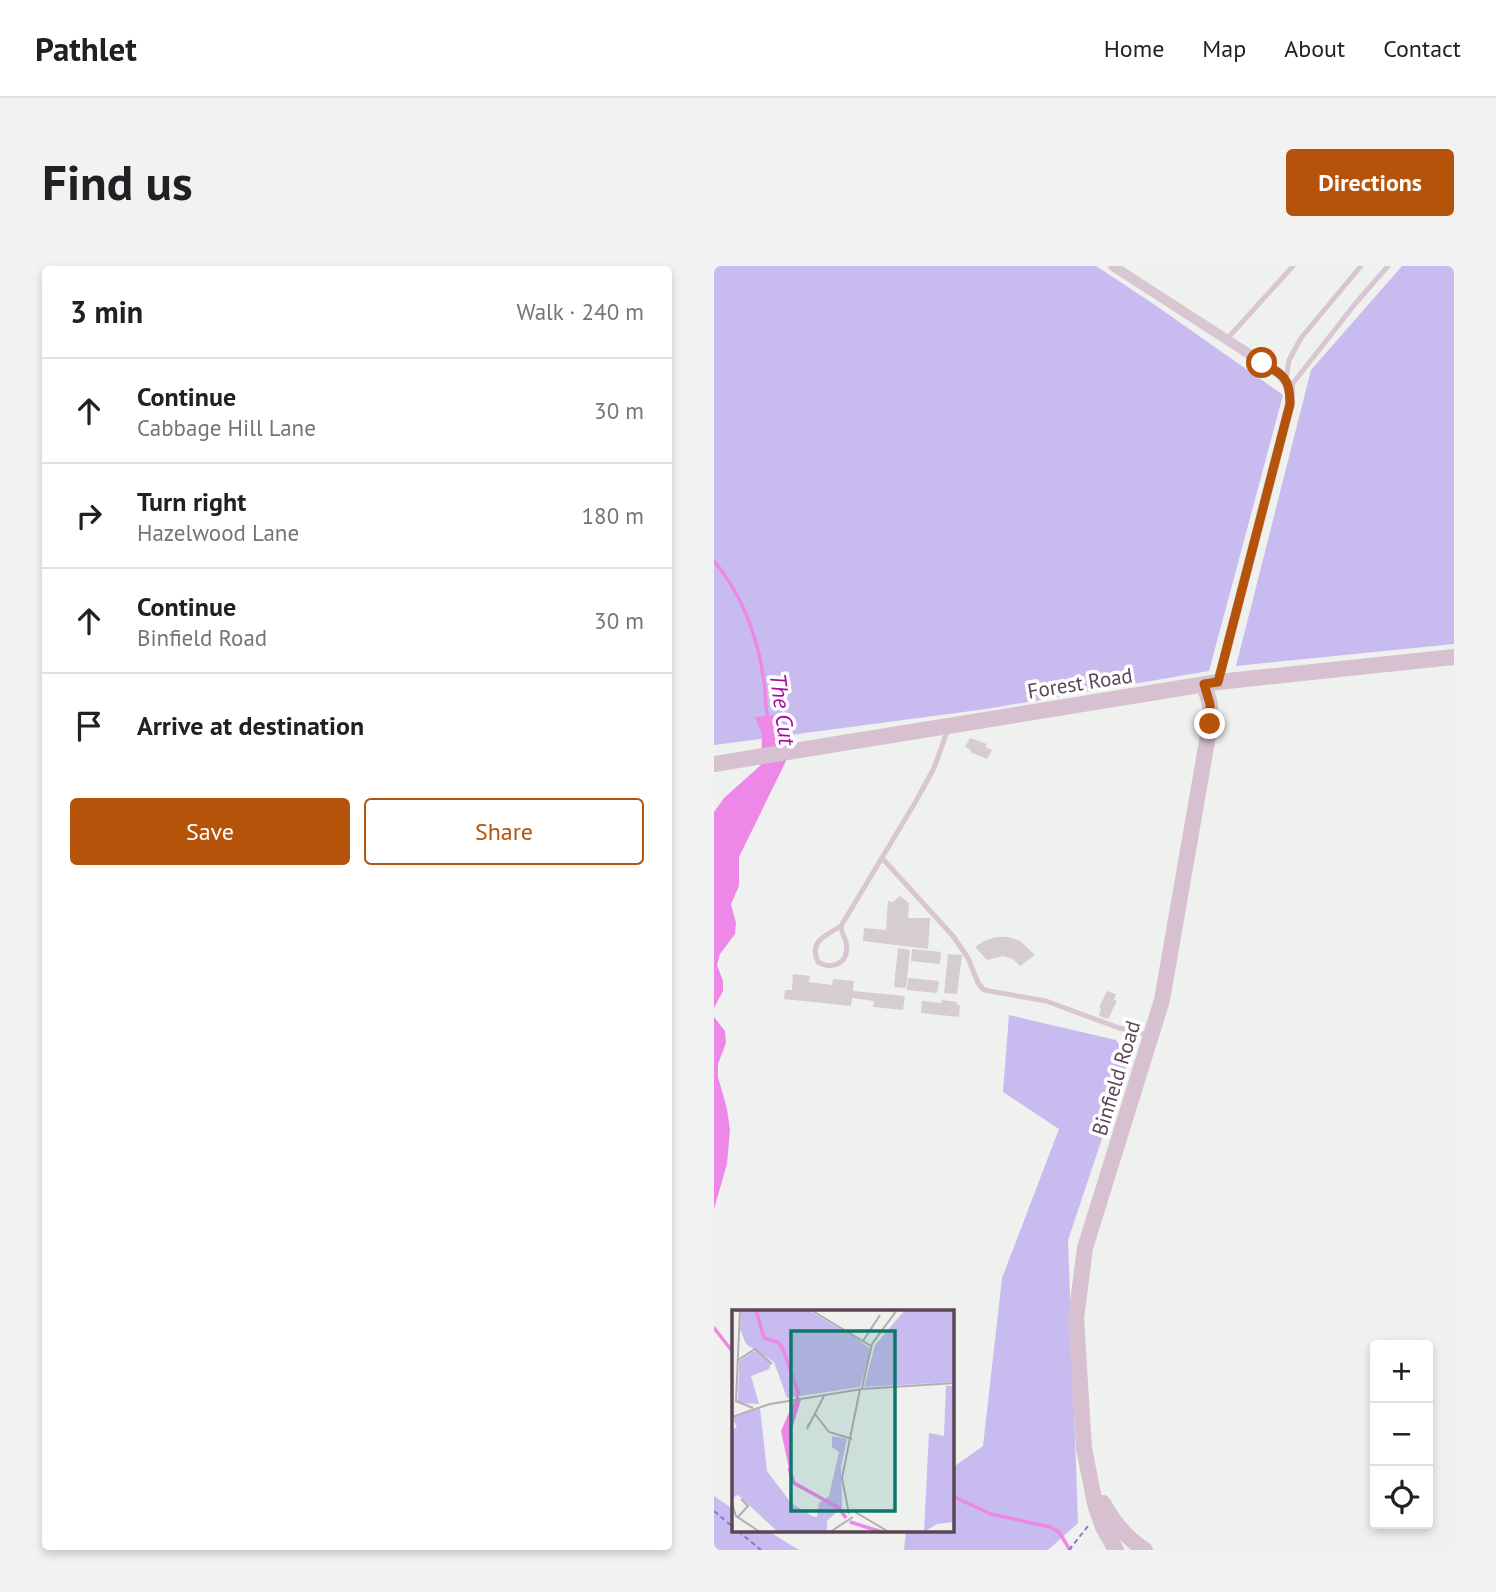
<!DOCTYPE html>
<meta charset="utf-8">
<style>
body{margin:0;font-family:"PT Sans",sans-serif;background:#f2f2f2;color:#202124}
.controls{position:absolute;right:21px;bottom:21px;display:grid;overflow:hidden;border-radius:7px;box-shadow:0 4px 10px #0003}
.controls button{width:63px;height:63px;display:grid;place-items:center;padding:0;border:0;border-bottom:2px solid #e0e0e0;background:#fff;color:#202124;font:35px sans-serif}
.stop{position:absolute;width:21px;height:21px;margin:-16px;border:5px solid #b45309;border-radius:50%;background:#fff}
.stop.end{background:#b45309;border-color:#fff;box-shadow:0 2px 7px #0008}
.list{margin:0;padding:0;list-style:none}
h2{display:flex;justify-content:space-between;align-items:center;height:91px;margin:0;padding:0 28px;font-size:30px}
h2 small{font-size:23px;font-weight:400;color:#757577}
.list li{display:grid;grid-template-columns:46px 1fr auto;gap:21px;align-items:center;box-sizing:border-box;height:105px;padding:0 28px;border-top:2px solid #e0e0e0}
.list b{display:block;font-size:26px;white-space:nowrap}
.list p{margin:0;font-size:23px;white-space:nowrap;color:#757577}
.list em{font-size:23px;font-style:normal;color:#757577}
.actions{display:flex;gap:14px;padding:21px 28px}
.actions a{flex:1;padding:16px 0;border:2px solid #b45309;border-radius:7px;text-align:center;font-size:24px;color:#b45309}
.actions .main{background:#b45309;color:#fff}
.icon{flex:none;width:38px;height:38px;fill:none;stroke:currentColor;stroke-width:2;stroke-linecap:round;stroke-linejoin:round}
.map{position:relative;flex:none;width:740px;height:1284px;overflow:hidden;border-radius:7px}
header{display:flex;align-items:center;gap:42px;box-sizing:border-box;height:98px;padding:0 35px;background:#fff;border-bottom:2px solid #e0e0e0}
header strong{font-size:33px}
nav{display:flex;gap:38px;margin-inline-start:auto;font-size:24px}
.intro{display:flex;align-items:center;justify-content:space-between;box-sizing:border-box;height:168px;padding:0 42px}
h1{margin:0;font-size:49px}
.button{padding:18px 32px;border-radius:7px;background:#b45309;color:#fff;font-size:24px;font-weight:700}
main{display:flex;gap:42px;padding:0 42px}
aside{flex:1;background:#fff;border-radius:7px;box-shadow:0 4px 10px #0003}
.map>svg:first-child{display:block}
.green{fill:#c7bbef}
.water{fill:#ed88e8}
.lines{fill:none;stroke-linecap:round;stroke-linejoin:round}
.stream{stroke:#ed88e8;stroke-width:3.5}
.building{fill:#d6cdd1}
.path{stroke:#9373ce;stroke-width:2;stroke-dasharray:5 3.5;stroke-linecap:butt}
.lane{stroke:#d8c7d3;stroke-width:5}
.street{stroke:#d8c7d3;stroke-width:10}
.secondary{stroke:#d7c0cf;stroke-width:16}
.route{stroke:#b45309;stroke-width:9}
.labels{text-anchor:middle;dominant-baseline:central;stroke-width:7;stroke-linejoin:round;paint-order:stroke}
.street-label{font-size:21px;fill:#5c4655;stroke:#fff}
.water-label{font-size:23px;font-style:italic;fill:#ab0aa2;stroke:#fff}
.inset-river{fill:none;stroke:#ed88e8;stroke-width:3.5}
.inset-road{fill:none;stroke:#b4adb1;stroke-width:2}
.view{fill:#0f766e;fill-opacity:0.15;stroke:#0f766e;stroke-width:3.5}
.inset-edge{fill:none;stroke:#5c4655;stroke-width:3.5}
</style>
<header>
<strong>Pathlet</strong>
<nav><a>Home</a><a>Map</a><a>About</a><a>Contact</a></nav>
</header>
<div class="intro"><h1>Find us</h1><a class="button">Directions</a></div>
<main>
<aside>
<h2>3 min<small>Walk · 240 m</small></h2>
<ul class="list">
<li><svg class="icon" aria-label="ahead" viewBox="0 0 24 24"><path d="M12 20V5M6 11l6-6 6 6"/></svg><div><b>Continue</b><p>Cabbage Hill Lane</p></div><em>30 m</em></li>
<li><svg class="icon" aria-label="right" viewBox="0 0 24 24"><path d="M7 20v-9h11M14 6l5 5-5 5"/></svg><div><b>Turn right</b><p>Hazelwood Lane</p></div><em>180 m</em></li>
<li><svg class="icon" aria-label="ahead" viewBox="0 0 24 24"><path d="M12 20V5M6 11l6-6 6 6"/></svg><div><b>Continue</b><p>Binfield Road</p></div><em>30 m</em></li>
<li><svg class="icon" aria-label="arrive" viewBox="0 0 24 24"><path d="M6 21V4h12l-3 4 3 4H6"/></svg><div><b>Arrive at destination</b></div></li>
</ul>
<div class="actions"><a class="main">Save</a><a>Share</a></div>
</aside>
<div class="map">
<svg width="740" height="1284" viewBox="0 0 740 1284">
<rect width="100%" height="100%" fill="#eef1ee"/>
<path class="green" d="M0 0H382L441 39 569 129 495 405 272 443 0 479Z
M688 0H740V378L522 400 597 104Z
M295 749 402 774 414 795 354 974 364 1257 334 1284H190L192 1265H238V1202L269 1180 288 1012 345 863 289 826Z
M0 1230 19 1243V1265H54L85 1284H0Z"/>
<path class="water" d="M62 449 70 465 72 495 25 591V620L17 638 22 657 21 668 6 688 3 699 9 715V725L0 742V751L11 765 12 777 4 798V811L13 843 16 864 13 898 0 943V546L10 532 47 499 48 469 41 451Z"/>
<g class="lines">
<path class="stream" d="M0 295C30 331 44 371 50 416 52 429 51 442 54 455
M0 1062 19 1086
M238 1230 277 1248 336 1261 345 1266 356 1284"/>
</g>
<path class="building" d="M256 472 273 478 271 481 278 484 273 493 256 486 257 484 251 481Z
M186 630 195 637 194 652H216L214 683 149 675 150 662 172 664 174 635 179 636Z
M282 671H294L306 675 321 689 306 700 299 693 289 690 273 694 261 681 270 675Z
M184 682 196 684 192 722 180 721Z
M198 683 227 686 226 698 197 695Z
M234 688 248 689 243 728 230 727Z
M79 708 96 710 95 716 118 719 119 713 140 715 139 725 191 730 189 744 159 741 160 735 138 732 137 740 70 733 71 724H78Z
M194 712 225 715 223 727 193 724Z
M393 725 402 728 400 734 403 735 394 753 385 750 387 742 385 741Z
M228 734 243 736V739H246L245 751 207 747 208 735 227 737Z"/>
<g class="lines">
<path class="path" d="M0 1245 19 1261
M24 1265 47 1284
M355 1284 374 1260"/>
<path class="lane" d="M513 73 579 0
M572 114 575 94 587 72 647 0
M576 121 641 38 674 0
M168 592 239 670 254 692 264 717 270 724 332 735 405 762 435 769
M127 660C113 669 94 675 104 696 120 705 136 696 132 676 130 669 127 667 127 660L202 535 220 502 234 463"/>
<path class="street" d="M399 0 566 108 576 121V138L504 416"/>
<path class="secondary" d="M0 498 504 416 740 391
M389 1237C400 1257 412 1272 431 1284
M402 1284 389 1261 381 1238 370 1182 362 1052 371 982 448 734 496 458V438L490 418"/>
</g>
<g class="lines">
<path class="route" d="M496 458V438L490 418 504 416 576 138C576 112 570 109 548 97"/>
</g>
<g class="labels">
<g class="street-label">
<text transform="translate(366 417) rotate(-9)">Forest Road</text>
<text transform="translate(402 812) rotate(-73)">Binfield Road</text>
</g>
<g class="water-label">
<text transform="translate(69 443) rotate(82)">The Cut</text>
</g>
</g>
<g transform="translate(18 1044)">
<rect width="222" height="222" fill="#eef1ee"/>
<path d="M9 0H76L121 26 139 39 128 77 55 88 42 52 14 34 8 19ZM173 0H222V72L132 77 143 35ZM24 40 39 53 37 59 19 66 27 94 6 93 7 51ZM214 76H222V212L205 214 192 222 197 123 212 126ZM28 98 35 161 59 193 80 206 85 207 87 193 97 186 107 142 100 137V126L115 129 109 157 110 197 95 211V222H46L6 185 0 188V120L5 117 0 108Z" fill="#c7bbef"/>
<path d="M65 84 69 90 60 119 57 159 49 121Z" fill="#ed88e8"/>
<path class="inset-river" d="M24 0 32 28 46 32 51 39 67 85M57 158 62 173 107 198 114 208M118 212 150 222"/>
<path class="inset-road" d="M8 0 4 91 21 98M79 0 139 36M131 31 148 5M6 50 23 39 40 54M130 78 140 34 165 0M83 104 97 122 120 129M0 107 38 94 130 79 223 73M77 113 75 119 92 86M0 193 4 206 28 222M123 202 157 222M117 204 110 168 128 79M6 207 16 196 9 189M98 222 121 207"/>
<path class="view" d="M59 21H163V201H59Z"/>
<rect width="222" height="222" class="inset-edge"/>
</g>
</svg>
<div class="controls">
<button>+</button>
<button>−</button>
<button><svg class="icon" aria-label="locate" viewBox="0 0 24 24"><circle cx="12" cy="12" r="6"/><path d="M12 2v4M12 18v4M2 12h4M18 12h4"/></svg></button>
</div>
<div class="stop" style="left:548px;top:97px"></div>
<div class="stop end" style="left:496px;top:458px"></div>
</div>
</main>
